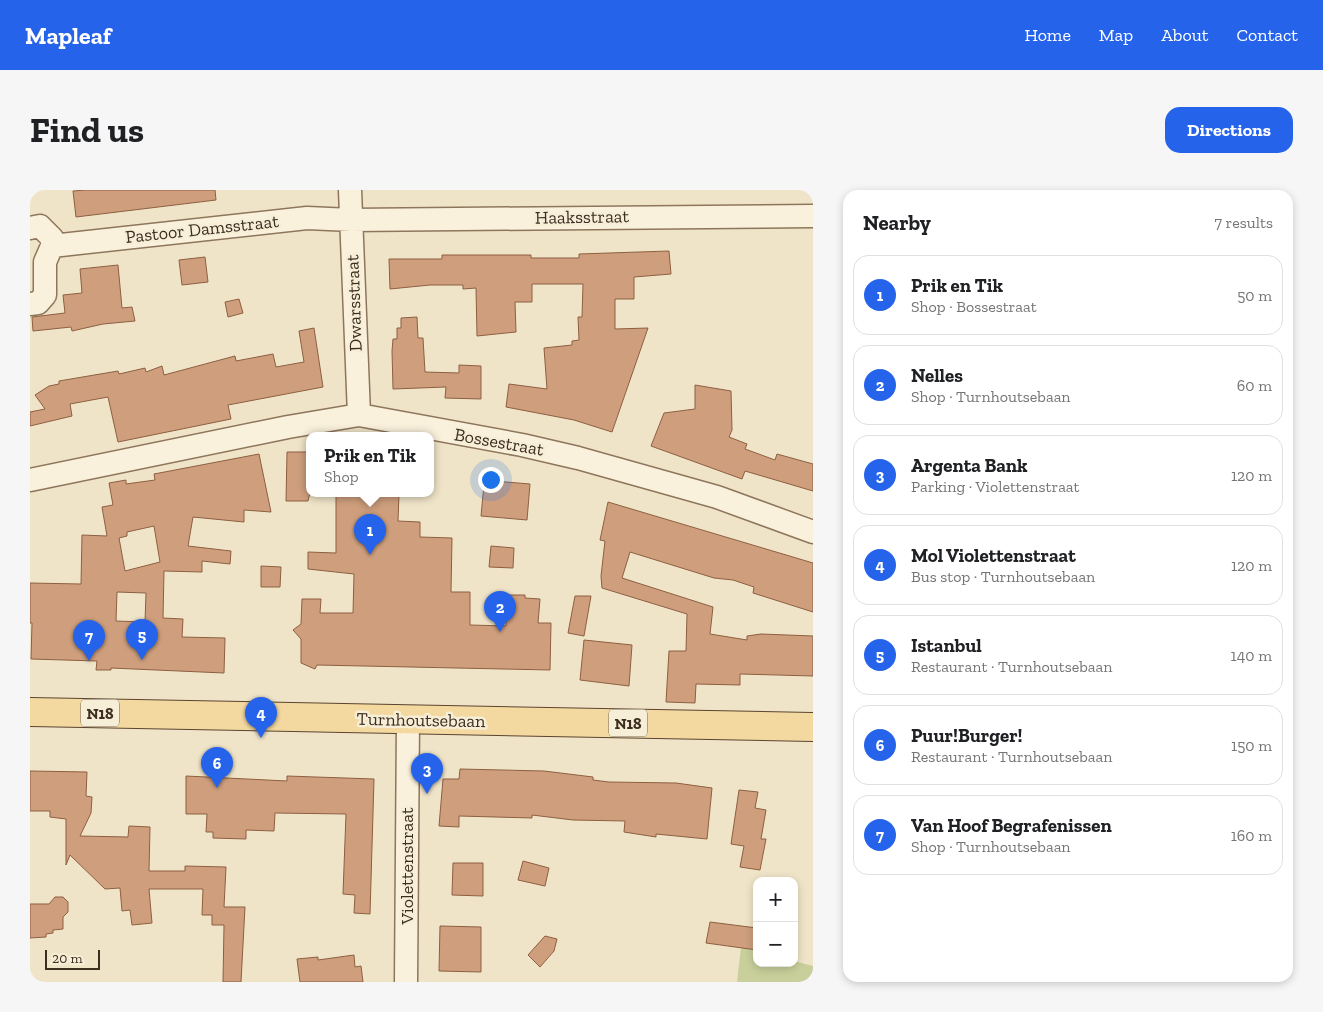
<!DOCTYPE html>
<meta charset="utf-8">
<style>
body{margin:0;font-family:"Zilla Slab",serif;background:#f6f6f6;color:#202124}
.controls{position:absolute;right:15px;bottom:15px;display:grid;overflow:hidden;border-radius:10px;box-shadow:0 2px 8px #0003}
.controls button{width:45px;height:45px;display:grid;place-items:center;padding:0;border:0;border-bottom:1px solid #e0e0e0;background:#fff;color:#202124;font:25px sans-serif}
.scale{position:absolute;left:15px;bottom:12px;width:55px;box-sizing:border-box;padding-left:5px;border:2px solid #3d2e20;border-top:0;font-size:14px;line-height:18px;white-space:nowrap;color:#3d2e20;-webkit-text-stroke:4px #f7eed8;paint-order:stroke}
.you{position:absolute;left:460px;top:289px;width:18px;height:18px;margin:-12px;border:4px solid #fff;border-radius:50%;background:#1a73e8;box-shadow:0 0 0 8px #1a73e833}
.badge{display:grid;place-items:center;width:32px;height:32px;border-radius:50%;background:#2563eb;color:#fff;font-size:16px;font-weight:700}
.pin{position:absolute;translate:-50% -41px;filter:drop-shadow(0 1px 2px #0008)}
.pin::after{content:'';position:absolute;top:26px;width:18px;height:15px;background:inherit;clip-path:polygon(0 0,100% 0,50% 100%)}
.popup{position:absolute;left:276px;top:242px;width:128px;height:65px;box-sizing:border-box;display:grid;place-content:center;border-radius:10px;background:#fff;filter:drop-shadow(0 1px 4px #0005);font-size:16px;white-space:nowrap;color:#757577}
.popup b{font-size:19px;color:#202124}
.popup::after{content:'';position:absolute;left:50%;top:100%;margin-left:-10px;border:10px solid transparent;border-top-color:#fff}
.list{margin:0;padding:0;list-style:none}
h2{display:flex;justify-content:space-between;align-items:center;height:65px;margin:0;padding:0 20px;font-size:21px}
h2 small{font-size:16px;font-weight:400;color:#757577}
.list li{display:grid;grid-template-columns:32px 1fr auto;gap:15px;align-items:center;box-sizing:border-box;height:80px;margin:0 10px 10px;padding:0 10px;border:1px solid #e0e0e0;border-radius:15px}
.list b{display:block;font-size:19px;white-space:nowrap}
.list p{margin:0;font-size:16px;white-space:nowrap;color:#757577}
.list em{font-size:16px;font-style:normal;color:#757577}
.map{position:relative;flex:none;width:783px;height:792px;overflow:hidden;border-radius:15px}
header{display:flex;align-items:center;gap:30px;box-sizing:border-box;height:70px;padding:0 25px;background:#2563eb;color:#fff}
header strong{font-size:24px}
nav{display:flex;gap:28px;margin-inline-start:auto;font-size:18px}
.intro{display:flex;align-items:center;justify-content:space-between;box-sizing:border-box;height:120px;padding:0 30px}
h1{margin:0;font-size:35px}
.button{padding:12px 22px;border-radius:15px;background:#2563eb;color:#fff;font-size:18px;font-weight:700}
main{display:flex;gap:30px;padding:0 30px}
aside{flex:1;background:#fff;border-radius:15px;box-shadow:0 2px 8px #0003}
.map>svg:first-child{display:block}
.green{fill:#c9cf9b}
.building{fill:#cf9f7d;stroke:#8d5f41;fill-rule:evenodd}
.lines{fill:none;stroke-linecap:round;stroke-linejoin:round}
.minor-casing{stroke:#8d765c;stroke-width:25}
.primary-casing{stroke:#5b4430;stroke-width:30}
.minor{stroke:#faf1dc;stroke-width:22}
.primary{stroke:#f3d9a0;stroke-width:28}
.labels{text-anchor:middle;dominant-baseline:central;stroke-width:5;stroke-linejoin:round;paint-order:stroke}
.shield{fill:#f7eed8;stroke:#756857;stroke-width:1}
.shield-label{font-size:16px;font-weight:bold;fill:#3d2e20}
.street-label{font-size:18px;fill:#3d2e20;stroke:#f7eed8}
</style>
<header>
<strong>Mapleaf</strong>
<nav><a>Home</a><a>Map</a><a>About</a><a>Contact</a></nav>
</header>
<div class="intro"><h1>Find us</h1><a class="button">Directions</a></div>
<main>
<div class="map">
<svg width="783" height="792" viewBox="0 0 783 792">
<rect width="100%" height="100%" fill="#f0e4c8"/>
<path class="green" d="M711 757 727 761V773H764V771L783 776V792H707Z"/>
<path class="building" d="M56 0H185L186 10 46 27 43 1Z
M639 61 641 84 604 87V109H585V139L618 138 582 242 544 230 476 217 479 194 517 199 514 158 542 155V151L549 150 548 127H552L553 94H502V112H485L486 142 447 146 446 98 433 99V95H400L360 99 359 69H412V65H501V68H549V64Z
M175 67 178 92 152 95 149 70Z
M88 75 92 118 102 117 105 131 73 134 42 141 41 137 3 141 2 127 35 123 33 105 52 103 50 79Z
M209 109 213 123 198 127 195 112Z
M387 127 388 148H393L395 182 429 183V175L451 176V209L415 208 416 197 363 199 362 161 363 149H367V138H371V128Z
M284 138 293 197 198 215 201 229 88 252 78 207 40 214 42 226 0 236V222L15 219 5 205 19 196 29 194V191L88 181 89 184 115 178 116 182 132 176 134 185 205 166 206 171 243 164 246 177 274 172 269 141Z
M665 195 701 201 702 240 699 247 717 254 715 259 745 270 747 264 783 274V301L715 281 712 289 621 256 634 223 665 219Z
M257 262H280V303L278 311H256Z
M229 264 241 322 214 320V332L163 327 158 356 201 361 200 374 172 371V382L134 381 133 428 153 429 152 447 195 448 194 483 81 478V480H66L67 471 1 469 2 433H0V393L51 394 52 345 77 346 72 317 83 315 79 293 96 290V294L125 290 124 284ZM124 336 130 372 95 381 89 348 97 346V342ZM87 402 116 403 115 432 86 431Z
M464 291 500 294 497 330 451 326 454 294 464 295Z
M306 304H369L368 331 390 332V347L422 348 421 402H440V435L476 436 477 405H495V408L510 409 508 433H521L520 480 287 475 285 479 271 473V449L263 440 271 434 272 409H291L290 423H323L324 384 278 379V362L306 363Z
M578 312 783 373V422L723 403 724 397 703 390 684 388 600 362 592 388 683 417 680 444 717 450V446L731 444 783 446V486L710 484V495L666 494 665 513 636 512 639 461H656L657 424 572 398 571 386 575 351 570 350Z
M461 356 484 358 483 378 459 377Z
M231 376 251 377 250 397H231Z
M545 406H561L554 446 538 443Z
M554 450 602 455 599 496 550 490Z
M430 579 514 581 563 587V590L579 592 646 593 682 598 677 649 626 644V647L594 642 595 631 543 630 502 625V628L429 626V637L409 636 413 589H429Z
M0 581 57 582 56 606 62 607 61 623 50 646 98 647 99 636 120 637 119 681H155V676L196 677 194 717H215L211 792H193L194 735H182V725H172L173 699H119L122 733 102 735 100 720 92 721 90 698 75 699 40 665 36 675V629L20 627V621H0Z
M156 586 257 591V586L344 589 340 724 324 723 325 705 313 704 316 624 245 623 244 641 216 640V649L183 648V642H176L177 624H156Z
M709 600 728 602 725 618 736 620 731 649H736L730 680 710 677 714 656 701 654Z
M493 671 519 678 515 696 488 690Z
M423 673H453V706L422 705Z
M25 707H33L38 712V722L33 727V739L23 740V743L16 744V747L0 748V714H19Z
M680 732 727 738V760L676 753Z
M410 736 451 737V782L409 781Z
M515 746 527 749 524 761 510 777 498 765Z
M324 765 325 777 331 776 333 792H270L267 769 288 767V770Z"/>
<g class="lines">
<defs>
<path id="minor" d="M320 0 329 225
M0 38 10 36 22 48V56L15 72V105L8 113 0 114
M22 56 277 28 321 30 783 26
M0 290 258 237 329 225 492 255 548 268 687 307 783 342
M376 792 378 529"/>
<path id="primary" d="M0 522 783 537"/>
</defs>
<use href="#minor" class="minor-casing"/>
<use href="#primary" class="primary-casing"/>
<use href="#minor" class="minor"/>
<use href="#primary" class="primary"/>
</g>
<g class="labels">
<g class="shield">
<rect x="51" y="509.5" width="38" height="27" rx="4"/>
<rect x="579" y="519.5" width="38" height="27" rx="4"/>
</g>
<g class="shield-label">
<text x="70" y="523">N18</text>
<text x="598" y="533">N18</text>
</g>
<g class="street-label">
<text transform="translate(552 27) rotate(-1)">Haaksstraat</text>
<text transform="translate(172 39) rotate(-6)">Pastoor Damsstraat</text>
<text transform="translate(324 113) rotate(-92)">Dwarsstraat</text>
<text transform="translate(469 252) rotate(10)">Bossestraat</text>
<text transform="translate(391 530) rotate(1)">Turnhoutsebaan</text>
<text transform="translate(377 676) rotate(-90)">Violettenstraat</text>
</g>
</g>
</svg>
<div class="controls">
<button>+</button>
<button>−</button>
</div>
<div class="scale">20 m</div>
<div class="you"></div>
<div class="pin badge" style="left:340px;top:365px">1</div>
<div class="popup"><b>Prik en Tik</b>Shop</div>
<div class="pin badge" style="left:470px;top:442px">2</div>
<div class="pin badge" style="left:397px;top:604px">3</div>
<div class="pin badge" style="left:231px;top:548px">4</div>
<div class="pin badge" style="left:112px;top:470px">5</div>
<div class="pin badge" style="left:187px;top:598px">6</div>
<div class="pin badge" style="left:59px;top:471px">7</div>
</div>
<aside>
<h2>Nearby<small>7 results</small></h2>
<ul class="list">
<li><span class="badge">1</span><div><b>Prik en Tik</b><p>Shop · Bossestraat</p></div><em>50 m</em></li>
<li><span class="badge">2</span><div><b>Nelles</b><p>Shop · Turnhoutsebaan</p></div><em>60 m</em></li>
<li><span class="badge">3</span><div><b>Argenta Bank</b><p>Parking · Violettenstraat</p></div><em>120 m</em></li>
<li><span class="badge">4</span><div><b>Mol Violettenstraat</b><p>Bus stop · Turnhoutsebaan</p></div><em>120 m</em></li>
<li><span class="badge">5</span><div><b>Istanbul</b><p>Restaurant · Turnhoutsebaan</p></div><em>140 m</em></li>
<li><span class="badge">6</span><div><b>Puur!Burger!</b><p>Restaurant · Turnhoutsebaan</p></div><em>150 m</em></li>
<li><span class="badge">7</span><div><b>Van Hoof Begrafenissen</b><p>Shop · Turnhoutsebaan</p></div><em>160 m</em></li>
</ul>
</aside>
</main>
